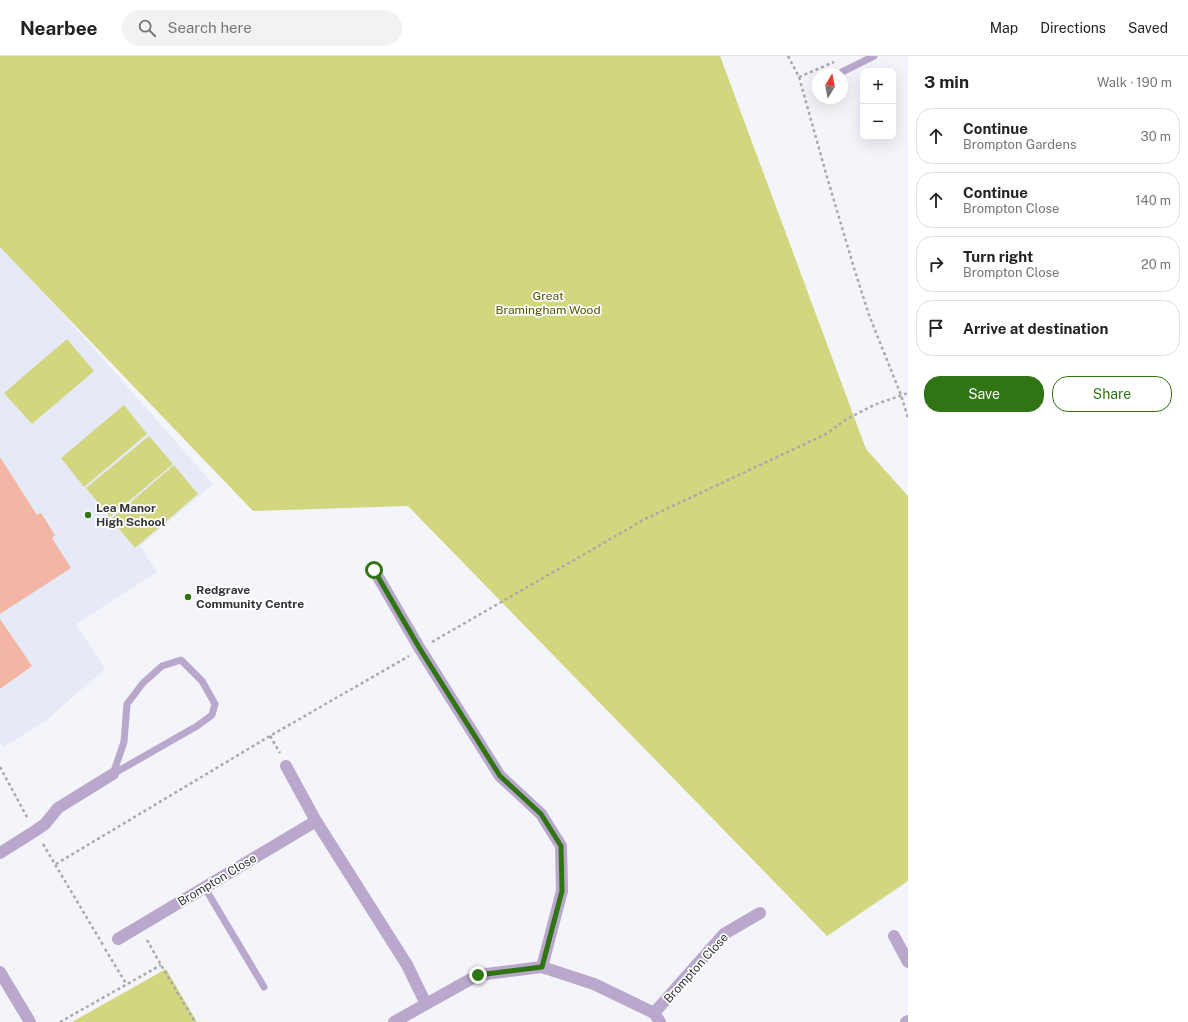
<!DOCTYPE html>
<meta charset="utf-8">
<style>
body{margin:0;font-family:"Public Sans",sans-serif;background:#f2f2f2;color:#222}
.controls{position:absolute;right:12px;top:12px;display:grid;overflow:hidden;border-radius:8px;box-shadow:0 4px 16px #0002}
.controls button{width:36px;height:36px;display:grid;place-items:center;padding:0;border:0;border-bottom:1px solid #e0e0e0;background:#fff;color:#222;font:20px sans-serif}
.compass{position:absolute;left:812px;top:12px;width:36px;height:36px;border-radius:50%;background:#fff;box-shadow:0 4px 16px #0002;rotate:10deg}
.stop{position:absolute;width:12px;height:12px;margin:-9px;border:3px solid #307414;border-radius:50%;background:#fff}
.stop.end{background:#307414;border-color:#fff;box-shadow:0 1px 4px #0008}
.list{margin:0;padding:0;list-style:none}
h2{display:flex;justify-content:space-between;align-items:center;height:52px;margin:0;padding:0 16px;font-size:17px}
h2 small{font-size:13px;font-weight:400;color:#767676}
.list li{display:grid;grid-template-columns:26px 1fr auto;gap:12px;align-items:center;box-sizing:border-box;height:56px;margin:0 8px 8px;padding:0 8px;border:1px solid #e0e0e0;border-radius:16px}
.list b{display:block;font-size:15px;white-space:nowrap}
.list p{margin:0;font-size:13px;white-space:nowrap;color:#767676}
.list em{font-size:13px;font-style:normal;color:#767676}
.actions{display:flex;gap:8px;padding:12px 16px}
.actions a{flex:1;padding:9px 0;border:1px solid #307414;border-radius:16px;text-align:center;font-size:14px;color:#307414}
.actions .main{background:#307414;color:#fff}
.icon{flex:none;width:22px;height:22px;fill:none;stroke:currentColor;stroke-width:2;stroke-linecap:round;stroke-linejoin:round}
.map{position:relative;flex:none;width:908px;height:966px;overflow:hidden}
header{display:flex;align-items:center;gap:24px;box-sizing:border-box;height:56px;padding:0 20px;background:#fff;border-bottom:1px solid #e0e0e0}
header strong{font-size:19px}
nav{display:flex;gap:22px;margin-inline-start:auto;font-size:14px}
.search{width:280px;height:36px;background:#f2f2f2;display:flex;align-items:center;gap:10px;box-sizing:border-box;padding:0 14px;border-radius:22px;color:#767676;font-size:15px}
main{display:flex}
aside{flex:1;background:#fff}
.map>svg:first-child{display:block}
.built{fill:#e5eaf6}
.green{fill:#d2d67f}
.building{fill:#f3b6a5}
.lines{fill:none;stroke-linecap:round;stroke-linejoin:round}
.path{stroke:#a8a9ad;stroke-width:2.5;stroke-dasharray:3 3;stroke-linecap:butt}
.lane{stroke:#baa7cc;stroke-width:7}
.street{stroke:#baa7cc;stroke-width:12}
.route{stroke:#307414;stroke-width:5}
.poi-dot{fill:#307414;stroke:#fff;stroke-width:1.5}
.labels{text-anchor:middle;dominant-baseline:central;stroke-width:3.5;stroke-linejoin:round;paint-order:stroke}
.park-label{font-size:12px;fill:#515200;stroke:#fff}
.poi-label{font-size:12px;font-weight:bold;fill:#333436;stroke:#fff;text-anchor:start}
.street-label{font-size:12px;fill:#333436;stroke:#fff}
</style>
<header>
<strong>Nearbee</strong>
<div class="search"><svg class="icon" aria-label="search" viewBox="0 0 24 24"><circle cx="10" cy="10" r="6"/><path d="M15 15l6 6"/></svg>Search here</div>
<nav><a>Map</a><a>Directions</a><a>Saved</a></nav>
</header>
<main>
<div class="map">
<svg width="908" height="966" viewBox="0 0 908 966">
<rect width="100%" height="100%" fill="#f3f5fa"/>
<path class="built" d="M0 186 213 428 140 490 157 516 76 568 105 613 44 666 3 691 0 686Z"/>
<path class="green" d="M0 0H720L866 393 908 440V825L827 880 408 450 253 455 0 191Z
M67 283 94 315 32 368 4 337Z
M124 349 147 378 84 431 61 402Z
M149 380 173 408 110 461 86 432Z
M174 409 198 438 135 492 111 463Z
M166 913 197 966H72Z"/>
<path class="building" d="M0 401 37 459 41 457 55 479 52 482 71 512 0 558Z
M0 563 32 610 0 633Z"/>
<g class="lines">
<path class="path" d="M788 0 799 21 827 121 854 212 869 259 901 339 908 362
M799 21 834 6
M432 586 645 463 826 378 845 364 874 349 908 337
M270 680 280 697
M0 711 28 763
M43 788 103 889
M56 808 270 680 409 600
M147 884 161 909 195 966
M105 893 127 929
M60 966 161 909"/>
<path class="lane" d="M842 16 874 0
M181 604 202 625 215 648 212 659 197 670 113 718 124 686 127 648 143 627 162 610Z
M205 832 264 931"/>
<path class="street" d="M374 514 420 593 500 720 541 758 561 790 562 835 542 911
M286 710 316 765 407 909 426 948
M0 797 35 775 45 768 58 752 113 718
M894 880 908 906
M118 883 316 765
M0 916 30 966
M654 957 724 878 760 857
M394 966 478 919 542 911 594 928 654 957 660 966
M906 966 908 965"/>
</g>
<g class="lines">
<path class="route" d="M374 514 420 593 500 720 541 758 561 790 562 835 542 911 478 919"/>
</g>
<g class="poi-dot">
<circle cx="88" cy="459" r="4"/>
<circle cx="188" cy="541" r="4"/>
</g>
<g class="labels">
<g class="park-label">
<text x="548" y="240">Great<tspan x="548" dy="14">Bramingham Wood</tspan></text>
</g>
<g class="poi-label">
<text x="96" y="452">Lea Manor<tspan x="96" dy="14">High School</tspan></text>
<text x="196" y="534">Redgrave<tspan x="196" dy="14">Community Centre</tspan></text>
</g>
<g class="street-label">
<text transform="translate(217 824) rotate(-31)">Brompton Close</text>
<text transform="translate(696 912) rotate(-48)">Brompton Close</text>
</g>
</g>
</svg>
<div class="controls">
<button>+</button>
<button>−</button>
</div>
<svg class="compass" viewBox="-18 -18 36 36"><path d="M0-13l5 13h-10z" fill="#e53935"/><path d="M0 13l5-13h-10z" fill="#767676"/></svg>
<div class="stop" style="left:374px;top:514px"></div>
<div class="stop end" style="left:478px;top:919px"></div>
</div>
<aside>
<h2>3 min<small>Walk · 190 m</small></h2>
<ul class="list">
<li><svg class="icon" aria-label="ahead" viewBox="0 0 24 24"><path d="M12 20V5M6 11l6-6 6 6"/></svg><div><b>Continue</b><p>Brompton Gardens</p></div><em>30 m</em></li>
<li><svg class="icon" aria-label="ahead" viewBox="0 0 24 24"><path d="M12 20V5M6 11l6-6 6 6"/></svg><div><b>Continue</b><p>Brompton Close</p></div><em>140 m</em></li>
<li><svg class="icon" aria-label="right" viewBox="0 0 24 24"><path d="M7 20v-9h11M14 6l5 5-5 5"/></svg><div><b>Turn right</b><p>Brompton Close</p></div><em>20 m</em></li>
<li><svg class="icon" aria-label="arrive" viewBox="0 0 24 24"><path d="M6 21V4h12l-3 4 3 4H6"/></svg><div><b>Arrive at destination</b></div></li>
</ul>
<div class="actions"><a class="main">Save</a><a>Share</a></div>
</aside>
</main>
